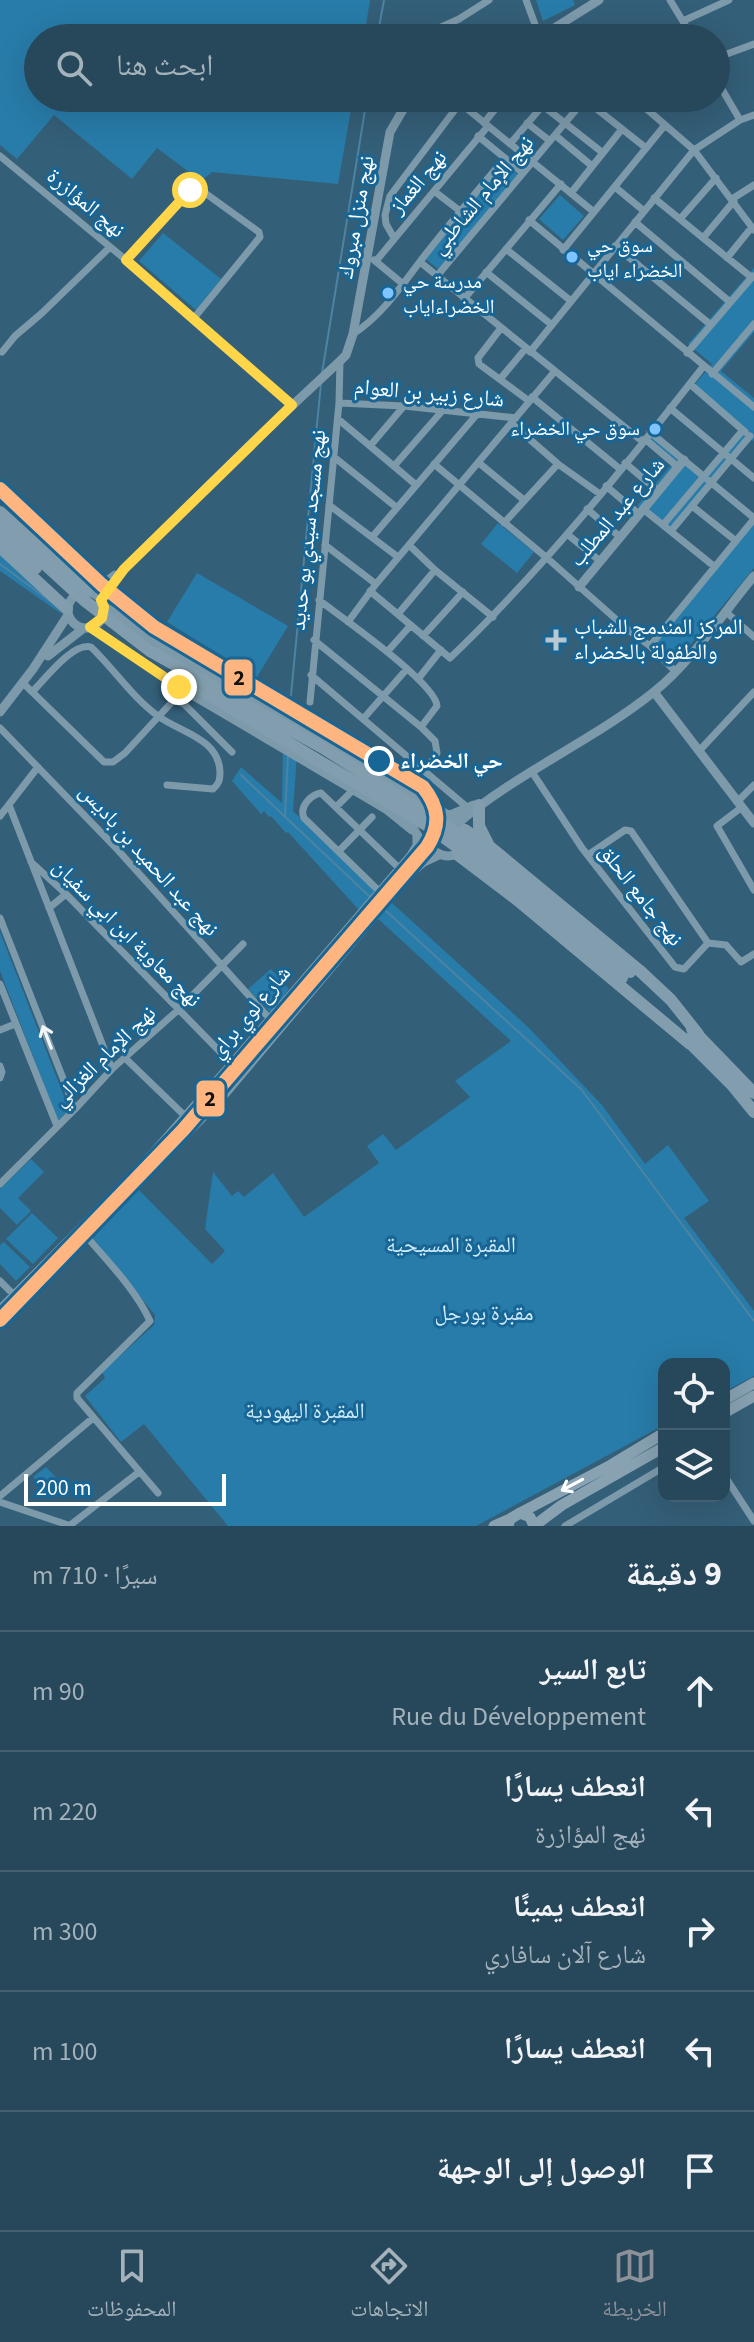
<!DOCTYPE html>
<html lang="ar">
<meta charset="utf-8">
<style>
body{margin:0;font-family:"Source Sans 3","Noto Naskh Arabic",sans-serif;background:#2f4e60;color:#f1f3f6;direction:rtl}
.controls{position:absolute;right:24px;bottom:24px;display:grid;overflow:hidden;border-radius:16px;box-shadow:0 8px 32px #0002}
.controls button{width:72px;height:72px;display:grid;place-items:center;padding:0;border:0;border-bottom:2px solid #435f70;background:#27475a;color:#f1f3f6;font:40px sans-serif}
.scale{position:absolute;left:24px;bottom:20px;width:202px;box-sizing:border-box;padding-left:8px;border:4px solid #fff;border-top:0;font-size:22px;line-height:28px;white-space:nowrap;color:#fff;-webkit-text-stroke:6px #176695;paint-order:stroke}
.stop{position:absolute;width:24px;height:24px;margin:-18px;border:6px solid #ffd54a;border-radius:50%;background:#fff}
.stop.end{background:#ffd54a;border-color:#fff;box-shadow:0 2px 8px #0008}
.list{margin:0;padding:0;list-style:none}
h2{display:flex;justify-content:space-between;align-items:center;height:104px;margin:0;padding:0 32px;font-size:34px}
h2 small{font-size:26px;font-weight:400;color:#a4b2bb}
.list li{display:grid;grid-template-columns:52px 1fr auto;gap:24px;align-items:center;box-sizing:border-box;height:120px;padding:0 32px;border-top:2px solid #435f70}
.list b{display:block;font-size:30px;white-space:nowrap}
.list p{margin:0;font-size:26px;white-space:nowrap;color:#a4b2bb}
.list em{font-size:26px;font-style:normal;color:#a4b2bb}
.icon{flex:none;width:44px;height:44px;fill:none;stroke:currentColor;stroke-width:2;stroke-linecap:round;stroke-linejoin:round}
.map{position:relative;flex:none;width:754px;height:1526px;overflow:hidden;direction:ltr}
.search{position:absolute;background:#27475a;box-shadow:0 8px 32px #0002;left:24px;right:24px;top:24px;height:88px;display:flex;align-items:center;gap:20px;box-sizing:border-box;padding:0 28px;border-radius:44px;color:#a4b2bb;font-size:30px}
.sheet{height:704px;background:#27475a}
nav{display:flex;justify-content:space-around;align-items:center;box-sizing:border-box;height:112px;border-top:2px solid #435f70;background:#27475a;font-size:22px;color:#a4b2bb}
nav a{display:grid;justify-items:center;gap:4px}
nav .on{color:#8c9099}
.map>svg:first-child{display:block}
.green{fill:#287ca9}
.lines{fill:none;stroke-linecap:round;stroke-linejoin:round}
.stream{stroke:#4d83a3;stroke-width:2}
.minor{stroke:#7d9aab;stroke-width:7}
.tertiary{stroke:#7d9aab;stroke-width:9}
.primary{stroke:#88a2b2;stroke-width:11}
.trunk{stroke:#829eae;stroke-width:12}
.tram{stroke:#7d9aab;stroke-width:2}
.trunk-bridge{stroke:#829eae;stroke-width:12}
.rail-1-casing{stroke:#176695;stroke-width:20}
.rail-1{stroke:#ffb580;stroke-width:14}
.oneway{stroke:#f2f5f7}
.oneway2{stroke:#fff}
.route{stroke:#ffd54a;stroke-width:10}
.bus-dot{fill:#80c4ff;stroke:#176695;stroke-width:3}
.poi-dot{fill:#b8c7d0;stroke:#176695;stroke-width:3}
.stop-dot{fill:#176695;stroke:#fff;stroke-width:4}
.labels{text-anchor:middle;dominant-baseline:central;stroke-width:6;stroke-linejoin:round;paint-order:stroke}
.bus-label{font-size:20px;fill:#fff;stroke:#176695;text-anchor:start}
.street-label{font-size:22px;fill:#fff;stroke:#176695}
.poi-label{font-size:22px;fill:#fff;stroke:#176695;text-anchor:start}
.stop-label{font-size:22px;font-weight:bold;fill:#fff;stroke:#176695;text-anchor:start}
.park-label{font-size:22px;fill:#cfecfc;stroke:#176695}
.line-badge{stroke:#176695;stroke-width:3}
.pale-badge-label{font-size:22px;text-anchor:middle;font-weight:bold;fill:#111}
</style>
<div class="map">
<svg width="754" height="1526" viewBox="0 0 754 1526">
<rect width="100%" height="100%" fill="#345f78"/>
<path class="green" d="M0 0H370L364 38H38V98H353L338 184 212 172 201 181 157 148 132 179 54 115 17 159 0 145Z
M536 0H573L575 5 543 21Z
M504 163 518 174 439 270 426 259Z
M560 195 584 216 563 240 539 219Z
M163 233 221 279 196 310 139 261Z
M754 268V332L721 371 754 398V441L751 439 671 534 637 506 671 465 646 444 655 433 704 473 739 430 691 389 712 364 688 344Z
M754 516V568L676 662 650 641Z
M498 523 534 552 517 573 481 544Z
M0 552 49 598 63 615 0 571Z
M197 573 288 626 257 677 167 622Z
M283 746 297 754 293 811 374 890 392 903 528 1027 602 1105 645 1164 668 1145 709 1201 684 1218 754 1311V1376L724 1392V1364H664V1425L476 1526H228L144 1424 121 1442 85 1396 105 1378 102 1372 154 1325 155 1315 93 1238 138 1189 212 1264 225 1251 205 1229 213 1172 232 1196 238 1191 244 1197 273 1173 304 1217 379 1163 367 1146 383 1134 396 1150 470 1097 455 1081 511 1041 363 905 359 910 288 832 286 833 271 816 269 817 264 811 261 814 232 781 241 767 282 803Z
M0 932 69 1109 58 1121 0 971Z
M271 969 289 989 271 1013 248 989Z
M31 1159 44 1172 18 1198 31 1211 17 1225 0 1208V1189Z
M32 1213 58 1238 33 1264 6 1239Z
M4 1242 30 1267 16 1281 0 1264V1245Z
M46 1467 66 1488 52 1498 33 1477Z"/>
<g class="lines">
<path class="stream" d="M377 38 384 0
M322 373 367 98
M0 564 50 601
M291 695 321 383
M241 775 369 896
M285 816 288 755
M386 911 581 1089 754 1321"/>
<path class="minor" d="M526 0 540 38
M670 0 693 38
M683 21 729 0
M417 38 459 19 489 0
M716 58 754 44
M716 79 740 120
M583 98 646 148
M634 98 694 150 754 230
M542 105 603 153
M484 123 504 98
M527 123 550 141
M555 135 592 166
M478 136 523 173
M510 144 549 98
M0 156 126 260 292 405
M615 187 644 211
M434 191 460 211
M571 193 622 129
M654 198 751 277
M732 199 754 185
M680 219 716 178
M529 220 754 407
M635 222 730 302
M394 238 386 224 385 215 390 196 460 103 594 212
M703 238 734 201
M615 246 711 325
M506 249 571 301
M563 250 665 125
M727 258 752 227
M126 260 194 185 259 232 260 237 194 318
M374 260 403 284
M376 261 488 126
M420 262 642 441
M486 272 552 325
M437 276 585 99
M464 299 561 184
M501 328 478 358 479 364 529 401
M353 334C383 315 404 282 425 255 451 222 478 190 505 158
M2 352 15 336 42 313 110 247
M530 352 694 150 740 120 754 115
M687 353 753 276
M712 374 754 324
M501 378 526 348
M690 384 745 432
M532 397 620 469
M339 403 404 406 516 418
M670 408 754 478
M338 419 415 484
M511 423 558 464 600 494
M650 432 754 518
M645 439 678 467
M370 446 404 406
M334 457 396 507
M479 463 524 500
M625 463 658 491
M434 464 547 558 627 629 650 646 676 672
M394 466 443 410
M606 486 639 514
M329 505 398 557
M692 506 736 541
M587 509 620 537
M643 509 715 567
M504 523 558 464
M663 525 743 430
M671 531 750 436
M567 534 600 561
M373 536 478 413
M325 545 376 584
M409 545 435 570 493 617
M370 591 450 658C543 569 624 468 703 367
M319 600C341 617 436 683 437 706L421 727
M725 611 754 637
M398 614 435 570
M348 622 376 584 555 371
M423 636 463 592
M314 640 421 727 435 741 437 753 425 771
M650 646 754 519
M387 652 411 625
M311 675 468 808
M418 679 441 650
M23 683 104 762H113L125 753 172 702 176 701 184 704 232 752
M33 691C46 678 73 642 91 647 114 669 132 697 158 716 179 732 219 738 220 772 220 780 219 784 213 789L167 785
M310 702 339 403 340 361
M363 719 406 670
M0 728 116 848 269 1018
M699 751 754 692
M532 772 582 848 675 967 684 969 708 943 726 945 741 962 754 954
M738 801 754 785
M9 805 112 1069
M336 807 354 789
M742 807 717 826 754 890
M0 816 38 767
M339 851 372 817
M588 855 625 830 631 831 708 943
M31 862 66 894 231 1063
M379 891 304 818C299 807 310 795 321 793L399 868
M49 908 66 894
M0 918 75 1109
M0 984 57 1126
M0 1030 15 1024
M125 1058 185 1116
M0 1066 2 1072 0 1078
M0 1184 75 1109 112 1069 178 1010 243 944
M87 1237C109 1263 136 1290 150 1321L77 1393V1398L158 1493
M0 1281 13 1294
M0 1308 134 1173 231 1063 410 855 416 845V836
M0 1326 222 1099 411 874 424 863 441 855
M724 1475 754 1521
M0 1496 93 1418
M0 1502 71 1526
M69 1526 139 1472
M565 1526 664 1467"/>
<path class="tertiary" d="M544 38 556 27 599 0
M579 587 684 460
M68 610a18 18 0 1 1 36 0a18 18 0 1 1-36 0Z
M92 592 115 575
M101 600 124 569 252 443 340 361 346 355 353 334 390 132 404 108 422 98
M104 607 118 614 159 645 430 805
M90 627 179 687 386 809 412 830
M48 656 84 628
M654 692 754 823
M0 712 33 669 68 615
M430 805C441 811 459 820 465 831 475 846 456 860 442 855 422 848 391 810 430 805Z
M448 816 474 805
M457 824C518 772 593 741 655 691 690 663 724 612 754 576"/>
<path class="primary" d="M724 1400 754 1383
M724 1413 754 1396
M520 1513 611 1465 664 1433
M494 1526 510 1519
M508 1526 510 1519 520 1513 530 1517 534 1526
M534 1526 562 1505 664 1447"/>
<path class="trunk" d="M0 512 87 591
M0 547 67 609
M479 805V826L489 846 639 970 671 1000 698 1034
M465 830 486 844
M458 855 516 899 690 1044
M692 1029 754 1093
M686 1039 732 1085 754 1112"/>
<path class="tram" d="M244 686 270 697"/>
<path class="trunk-bridge" d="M0 523 85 601 150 651 323 748 442 823 528 885 630 972
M0 535 36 568
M184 680 428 826 523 895 622 978"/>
<defs>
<path id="rail-1" d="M0 489 102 585 154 627 423 787C439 807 441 825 427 847L183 1130 0 1320"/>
</defs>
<use href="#rail-1" class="rail-1-casing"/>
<use href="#rail-1" class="rail-1"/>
</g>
<defs><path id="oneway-shaft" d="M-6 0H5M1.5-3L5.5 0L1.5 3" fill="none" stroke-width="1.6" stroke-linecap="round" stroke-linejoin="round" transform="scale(2)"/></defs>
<use class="oneway" href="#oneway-shaft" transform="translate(47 1037) rotate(-111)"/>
<use class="oneway2" href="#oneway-shaft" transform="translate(572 1485) rotate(152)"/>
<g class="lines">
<path class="route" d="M179 687 90 627 102 618 104 607 101 600 124 569 292 405 126 260 190 190"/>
</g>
<g class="bus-dot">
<circle cx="572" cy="257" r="7"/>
<circle cx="388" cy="293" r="7"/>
<circle cx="655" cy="429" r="7"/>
</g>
<path class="poi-dot" d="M552 628h8v8h8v8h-8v8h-8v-8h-8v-8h8z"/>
<circle class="stop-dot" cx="379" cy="761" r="13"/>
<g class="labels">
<g class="bus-label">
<text x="587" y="246">سوق حي<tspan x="587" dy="25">الخضراء اياب</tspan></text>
<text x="403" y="282">مدرسة حي<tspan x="403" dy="25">الخضراءاياب</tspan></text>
<text x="640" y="429" text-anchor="end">سوق حي الخضراء</text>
</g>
<g class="street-label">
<text transform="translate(418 182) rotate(-50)">نهج الغماز</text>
<text transform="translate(482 195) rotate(-50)">نهج الإمام الشاطبي</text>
<text transform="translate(86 203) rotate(40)">نهج المؤازرة</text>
<text transform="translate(356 217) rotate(-80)">نهج منزل مبروك</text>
<text transform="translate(429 393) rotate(5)">شارع زبير بن العوام</text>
<text transform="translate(617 512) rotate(-50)">شارع عبد المطلب</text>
<text transform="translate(308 530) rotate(-84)">نهج مسجد سيدي بو حديد</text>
<text transform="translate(149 860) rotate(48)">نهج عبد الحميد بن باديس</text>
<text transform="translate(641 895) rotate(52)">نهج جامع الحلق</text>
<text transform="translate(127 933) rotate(45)">نهج معاوية ابن ابي سفيان</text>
<text transform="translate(250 1012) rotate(-50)">شارع لوي براي</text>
<text transform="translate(104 1056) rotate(-44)">نهج الإمام الغزالي</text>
</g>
<g class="poi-label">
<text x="574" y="627">المركز المندمج للشباب<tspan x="574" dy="25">والطفولة بالخضراء</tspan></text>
</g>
<g class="stop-label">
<text x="400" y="761">حي الخضراء</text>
</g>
<g class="park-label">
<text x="451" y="1245">المقبرة المسيحية</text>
<text x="484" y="1313">مقبرة بورجل</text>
<text x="305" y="1411">المقبرة اليهودية</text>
</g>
</g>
<g class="line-badge">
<rect x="223" y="658" width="31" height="39" rx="8" fill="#ffb580"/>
<rect x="195" y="1079" width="31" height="39" rx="8" fill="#ffb580"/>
</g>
<g class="pale-badge-label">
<text x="239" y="685">2</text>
<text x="210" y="1106">2</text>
</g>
</svg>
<div class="controls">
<button><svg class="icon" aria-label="locate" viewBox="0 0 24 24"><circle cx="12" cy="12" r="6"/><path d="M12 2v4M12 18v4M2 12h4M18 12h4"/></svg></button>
<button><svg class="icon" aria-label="layers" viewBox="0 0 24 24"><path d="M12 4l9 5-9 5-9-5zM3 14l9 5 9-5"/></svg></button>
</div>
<div class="scale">200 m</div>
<div class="stop" style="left:190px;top:190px"></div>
<div class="stop end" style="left:179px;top:687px"></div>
<div class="search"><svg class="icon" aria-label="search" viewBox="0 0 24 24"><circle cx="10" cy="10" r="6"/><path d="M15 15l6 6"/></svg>ابحث هنا</div>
</div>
<section class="sheet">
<h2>9 دقيقة<small>سيرًا · 710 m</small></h2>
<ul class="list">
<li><svg class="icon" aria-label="ahead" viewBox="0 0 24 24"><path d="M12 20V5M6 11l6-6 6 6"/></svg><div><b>تابع السير</b><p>Rue du Développement</p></div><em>90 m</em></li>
<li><svg class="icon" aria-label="left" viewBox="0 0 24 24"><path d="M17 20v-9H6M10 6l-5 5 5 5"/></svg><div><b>انعطف يسارًا</b><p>نهج المؤازرة</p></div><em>220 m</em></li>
<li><svg class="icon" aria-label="right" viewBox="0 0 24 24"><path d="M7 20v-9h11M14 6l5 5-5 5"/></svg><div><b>انعطف يمينًا</b><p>شارع آلان سافاري</p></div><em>300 m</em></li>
<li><svg class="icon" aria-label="left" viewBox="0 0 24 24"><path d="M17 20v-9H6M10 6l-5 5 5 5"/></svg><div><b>انعطف يسارًا</b></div><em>100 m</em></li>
<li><svg class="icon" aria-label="arrive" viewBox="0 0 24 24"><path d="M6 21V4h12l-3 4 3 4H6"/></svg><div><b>الوصول إلى الوجهة</b></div></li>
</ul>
</section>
<nav>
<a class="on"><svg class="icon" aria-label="map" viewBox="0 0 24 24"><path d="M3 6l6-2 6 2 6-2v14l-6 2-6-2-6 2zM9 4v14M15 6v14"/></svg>الخريطة</a>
<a><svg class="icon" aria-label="directions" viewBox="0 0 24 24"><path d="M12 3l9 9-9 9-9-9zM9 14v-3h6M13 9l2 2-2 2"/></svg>الاتجاهات</a>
<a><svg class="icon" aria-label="saved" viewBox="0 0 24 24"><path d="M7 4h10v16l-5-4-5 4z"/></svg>المحفوظات</a>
</nav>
